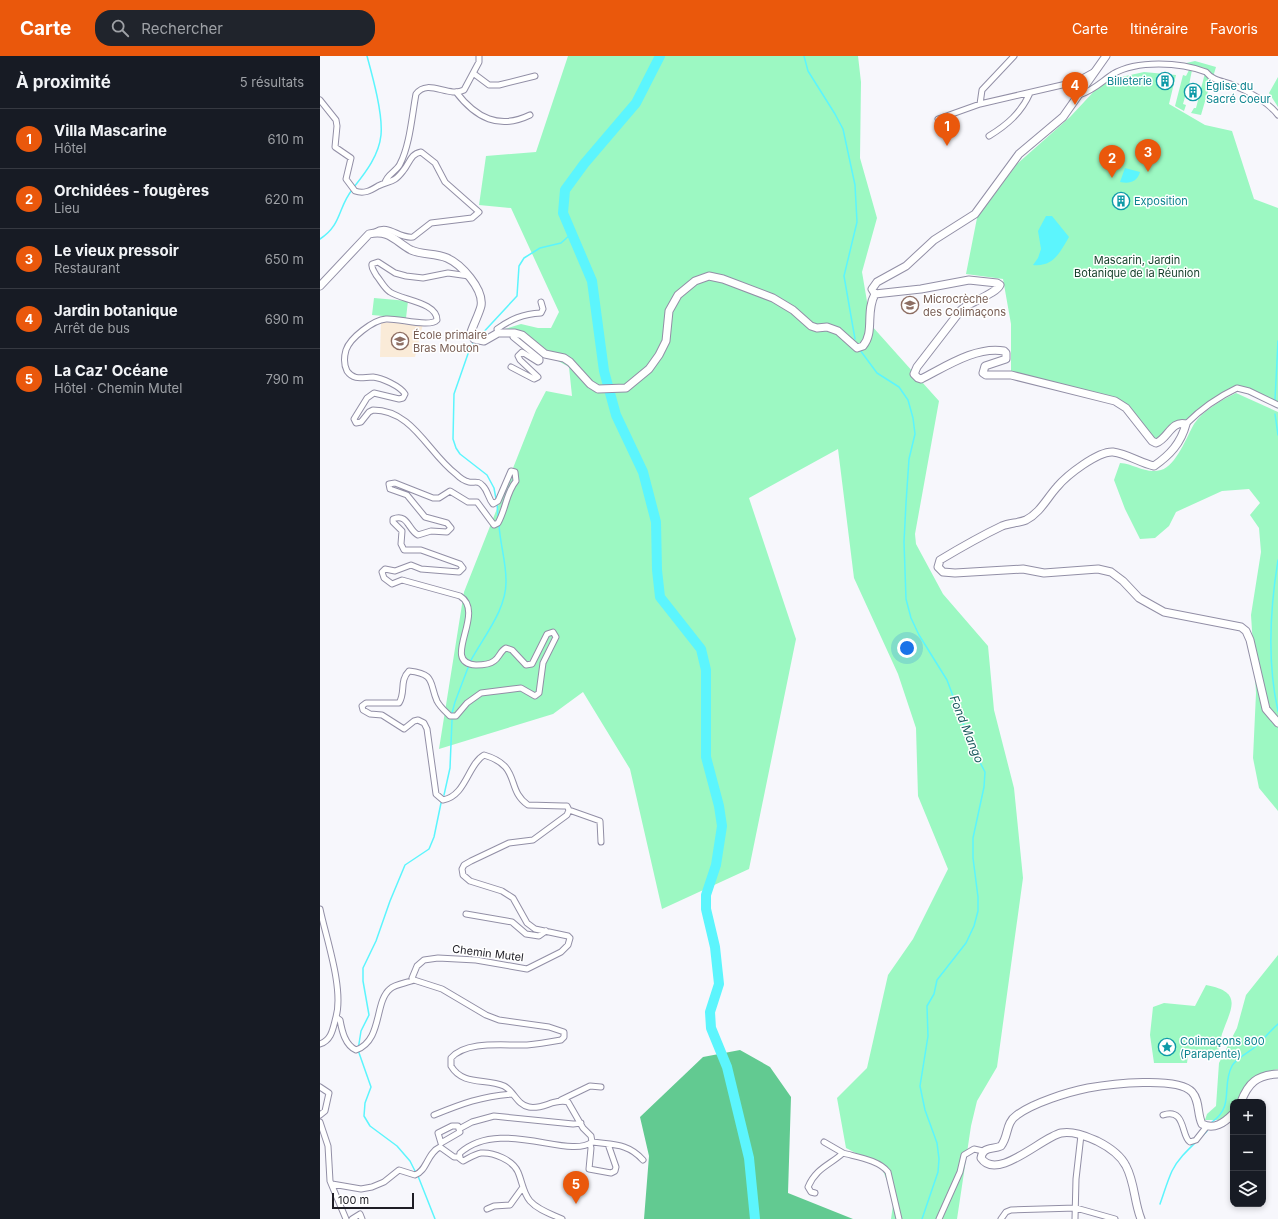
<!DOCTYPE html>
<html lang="fr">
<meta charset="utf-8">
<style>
body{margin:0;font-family:Inter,sans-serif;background:#20242c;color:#f1f3f6}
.controls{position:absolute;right:12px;bottom:12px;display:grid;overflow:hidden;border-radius:8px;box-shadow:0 2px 6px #0003}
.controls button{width:36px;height:36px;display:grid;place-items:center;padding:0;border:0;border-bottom:1px solid #363941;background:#171b24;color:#f1f3f6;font:20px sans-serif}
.scale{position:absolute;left:12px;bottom:10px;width:82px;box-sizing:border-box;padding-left:4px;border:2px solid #1e1d25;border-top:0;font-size:11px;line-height:14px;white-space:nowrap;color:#1e1d25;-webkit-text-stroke:3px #fff;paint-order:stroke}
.you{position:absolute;left:587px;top:592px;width:14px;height:14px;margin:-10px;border:3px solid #fff;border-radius:50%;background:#1a73e8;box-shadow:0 0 0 6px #1a73e833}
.badge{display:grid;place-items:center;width:26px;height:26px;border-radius:50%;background:#ea580c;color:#fff;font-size:13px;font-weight:700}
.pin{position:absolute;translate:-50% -33px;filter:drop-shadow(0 1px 2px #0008)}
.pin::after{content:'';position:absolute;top:21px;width:14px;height:12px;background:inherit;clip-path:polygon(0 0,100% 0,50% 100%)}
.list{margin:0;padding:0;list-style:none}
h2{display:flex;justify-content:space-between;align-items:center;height:52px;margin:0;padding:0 16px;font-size:17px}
h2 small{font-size:13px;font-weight:400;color:#9ea1a6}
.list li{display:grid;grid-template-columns:26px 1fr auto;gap:12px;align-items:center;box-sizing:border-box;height:60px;padding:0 16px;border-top:1px solid #363941}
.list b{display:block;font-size:15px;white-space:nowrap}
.list p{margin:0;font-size:13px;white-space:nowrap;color:#9ea1a6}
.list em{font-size:13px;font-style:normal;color:#9ea1a6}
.icon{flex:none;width:22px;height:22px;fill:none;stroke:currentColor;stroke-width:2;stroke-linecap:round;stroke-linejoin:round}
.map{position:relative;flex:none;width:958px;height:1163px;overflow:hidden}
header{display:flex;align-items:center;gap:24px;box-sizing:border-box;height:56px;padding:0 20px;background:#ea580c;color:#fff}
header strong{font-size:19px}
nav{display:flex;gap:22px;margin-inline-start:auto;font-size:14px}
.search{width:280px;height:36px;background:#20242c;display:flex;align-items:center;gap:10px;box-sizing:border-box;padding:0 14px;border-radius:16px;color:#9ea1a6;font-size:15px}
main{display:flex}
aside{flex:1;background:#171b24}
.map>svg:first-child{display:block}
.education{fill:#faebd8}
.green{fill:#9cf8c2}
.forest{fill:#62ca91}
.water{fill:#5cf5fd}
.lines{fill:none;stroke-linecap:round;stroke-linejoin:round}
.stream{stroke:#5cf5fd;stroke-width:1.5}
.river{stroke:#5cf5fd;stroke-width:10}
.minor-casing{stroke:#928fa6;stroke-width:7}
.secondary-casing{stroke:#928fa6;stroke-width:9}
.minor{stroke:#fff;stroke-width:5}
.secondary{stroke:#fff;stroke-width:7}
.labels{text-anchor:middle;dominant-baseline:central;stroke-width:3;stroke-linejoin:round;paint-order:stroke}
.culture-label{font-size:11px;fill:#0d838f;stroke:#fff;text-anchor:start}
.park-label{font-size:11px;fill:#113d27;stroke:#fff}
.education-label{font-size:11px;fill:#785e54;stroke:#fff;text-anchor:start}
.street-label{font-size:11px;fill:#1e1d25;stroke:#fff}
.water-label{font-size:12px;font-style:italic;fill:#1b5b5e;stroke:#fff}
</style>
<header>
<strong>Carte</strong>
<div class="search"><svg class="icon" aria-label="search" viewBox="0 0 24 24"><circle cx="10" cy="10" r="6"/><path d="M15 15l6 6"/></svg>Rechercher</div>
<nav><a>Carte</a><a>Itinéraire</a><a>Favoris</a></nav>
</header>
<main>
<aside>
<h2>À proximité<small>5 résultats</small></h2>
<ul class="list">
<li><span class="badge">1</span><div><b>Villa Mascarine</b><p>Hôtel</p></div><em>610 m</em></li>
<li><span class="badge">2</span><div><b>Orchidées - fougères</b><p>Lieu</p></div><em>620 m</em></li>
<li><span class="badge">3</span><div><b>Le vieux pressoir</b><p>Restaurant</p></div><em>650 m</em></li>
<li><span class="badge">4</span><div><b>Jardin botanique</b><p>Arrêt de bus</p></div><em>690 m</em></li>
<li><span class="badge">5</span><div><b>La Caz' Océane</b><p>Hôtel · Chemin Mutel</p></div><em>790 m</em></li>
</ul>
</aside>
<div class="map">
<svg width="958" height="1163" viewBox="0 0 958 1163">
<rect width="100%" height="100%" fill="#f7f7fc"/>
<path class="education" d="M61 266 103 268 95 301H60Z"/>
<path class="green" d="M248 0H538L541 26 540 102 557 162 542 216 551 269 619 345 595 478 596 488 623 538 668 590 674 654 694 732 703 822 677 1011 657 1045 651 1070 637 1163H571L574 1142 561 1110 526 1092 517 1042 547 1012 568 919 593 883 628 813 598 740 596 672 578 618 534 522 518 393 429 442 476 583 429 813 342 853 310 713 263 636 233 658 119 693 144 536 216 354 226 335 252 340 249 311 182 274 201 268 218 272H231L239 256 191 152 159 149 166 100 216 96Z
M875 5 896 11 893 21 885 12 862 8Z
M869 14H872L869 29 871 30 868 42 865 41 863 48 866 49 864 55 855 50 863 19 866 20Z
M824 16 856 19 849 48 885 69 912 75 934 143 958 152V349L917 332 899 341 866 368 861 367 836 387 795 345 691 319V268L683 223 646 218 657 162 697 108 750 61 778 31 792 23Z
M885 17 891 25 881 59 871 57 874 52H876Z
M958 21V51L949 37Z
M54 242 88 245 86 262 52 259Z
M916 337 958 356V755L939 732 933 702 936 637 931 559 941 496 939 472 930 459 940 447 929 433 902 435 856 456 849 470 835 482 820 483 805 453 794 424 800 407C815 408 825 418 841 414 856 410 867 380 874 368 883 354 902 344 916 337Z
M958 899V1013C932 1020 929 1019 918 1046H913L912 1055 901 1064H885L887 1058 896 1050 899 1007 917 972 926 939Z
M886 929C924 936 911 952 902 978 900 984 899 991 898 997L869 993 867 1007H834L830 979 833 951 844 947 875 950Z"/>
<path class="forest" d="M420 994 450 1011 471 1041 468 1137 533 1163H324L329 1100 320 1061 383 1001Z"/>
<path class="water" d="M805 112 820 116C817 126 810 128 800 126Z
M726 160H732L749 181C740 196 734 211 713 209L718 202 721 193 718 175Z"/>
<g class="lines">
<path class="stream" d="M484 0 488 15 515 58 523 73 535 129 537 166 524 220 535 283
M34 131C46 116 59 99 61 79 63 58 53 22 47 0
M0 183C22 169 18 151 32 134
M159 281 197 240 199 210 204 202 220 192 241 187 251 178
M155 285 150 292 134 338 133 383 136 392 140 398 167 419 174 432 176 443
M540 294 557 317 579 331 588 344 593 362 595 378 589 403 586 447 584 486 586 543 591 562 599 579 627 624 652 691 665 716 664 731 653 782V802L658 841V855L654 870 646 887 617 924 614 938 607 950 608 980 600 1030 605 1054 617 1087 619 1103 618 1116 602 1163
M955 344 958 285
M955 358 958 379
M177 447 178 461
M958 504C950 553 947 606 958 655
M150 606C163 581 187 554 186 524 186 506 180 487 179 469
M132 657 135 646 149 609
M124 739 130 712 132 664
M892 1066C915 1050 901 1030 912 1010 917 1001 929 997 936 990 944 983 950 975 958 968
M96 1117 90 1105 77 1090 50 1070 44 1060 45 1047 51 1031 38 994 41 975 49 959 43 925V912L56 885 70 845 85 809 109 793 114 781 121 747
M98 1120 115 1163
M840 1148C844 1137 847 1126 852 1115 860 1099 875 1088 887 1075"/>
<path class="river" d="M340 0 316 47 264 108 245 134 243 157 272 225 284 315 296 359 323 416 336 466 337 514 340 541 381 593 386 614V701L399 750 402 770 396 809 386 839V853L395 891 399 928 390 956 391 972 407 1011 429 1102 435 1163"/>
<defs>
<path id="minor" d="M153 17 169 29H179L215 20
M136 36C156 62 179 74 210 59
M759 39C773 35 781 26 793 18 817 4 860 6 886 16 893 25 903 25 913 29 928 35 948 46 958 59
M0 44 16 64 17 70 15 91 31 102 26 123 35 135C44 138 50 135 58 130 70 124 73 128 83 115 90 107 90 98 101 96L115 107 125 126 159 156 152 162 111 167 93 181C78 183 69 167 55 176
M660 48 662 34 694 0
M618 63 660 48 755 26 775 15
M669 80C687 69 701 57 710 37
M65 127C66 119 77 115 80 108 90 89 92 59 96 38 108 22 128 42 144 34L159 6V0
M149 220 128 217 103 222 86 220 75 217 58 206 52 208C51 212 54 215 56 219 61 225 64 232 70 236 81 244 117 246 117 264 110 272 78 262 66 263 53 264 30 282 26 294 24 301 24 309 27 315 34 325 43 321 53 321 62 322 80 330 85 338L83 342 79 343 54 337 47 342 34 363 36 367 41 366 49 356 53 354C93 354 108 397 136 418 139 421 144 425 149 426 155 427 158 424 163 430 168 435 168 442 173 448L178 445 191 415 195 416 196 425C186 437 186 453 178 467L174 469 157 446H148L130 435 119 442H113L75 427 69 428 70 433 87 439 105 461 127 467 131 472 127 476 111 475 98 479C88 474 88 457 73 463V466L82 475 81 488 84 494H101L140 508 143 512 139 516 101 513 91 509 75 515 65 513 62 516 64 522 72 528 82 524 140 540C167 557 119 607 156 609 161 609 169 609 174 605 179 602 180 595 186 592L192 594 206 609 212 608 227 578 233 576 236 581 223 607 219 637 215 640 201 632 161 637 147 647 136 660H130C125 655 120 651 117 645 109 627 116 618 89 615 79 625 86 636 79 647H46L42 650 43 654 50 658 62 659 84 673 94 665 98 664 104 667 107 673 116 738 123 744C146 740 148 708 164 699 202 710 185 733 208 749L243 750H247L249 754 247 759 213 784 189 787 151 805 144 809 142 813 143 819 150 825 182 835 193 842 207 867 215 873 248 880 250 882 248 889 241 896 207 913 156 904 118 902 104 904 97 910 92 922 94 924 122 933 166 959 179 964 229 971 244 976V981L241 984C230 986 219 988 207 989 185 990 147 984 131 1002V1010C143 1030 165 1022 184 1030 194 1035 197 1049 209 1051 223 1054 234 1042 248 1046L263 1072 271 1080 272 1086C249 1104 180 1061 140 1097L139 1102 143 1105C149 1102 155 1098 161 1097 173 1096 193 1104 198 1116 202 1125 203 1137 210 1145 218 1154 231 1158 242 1163
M178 277 177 273C191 263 203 258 221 257L223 253 221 246
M191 311 214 323 218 321 200 304 198 300 202 296 218 306 220 305V303L193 281 195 277
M866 368C881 353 898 341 917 332L929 335 958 349
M249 754 280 765 281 786
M0 853C6 882 24 933 16 961L20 964C22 975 25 989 36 994 63 984 54 946 70 933 75 928 87 927 94 924
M146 858 192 866 206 878 219 880 226 875
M0 988C12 984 13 972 16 961
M0 1031 9 1037 5 1055 0 1059
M241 1044 270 1030 281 1031
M114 1059C141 1048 162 1040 192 1038
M843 1059C866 1051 861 1081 870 1086L876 1084 887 1070
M0 1066 8 1090 10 1125 26 1163
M132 1070H138L140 1076 121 1087 118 1077Z
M139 1073 152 1066 174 1060 253 1068 261 1067
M272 1086C293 1089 308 1087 323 1104
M504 1086 523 1097
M270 1088 271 1092 269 1113 291 1117 295 1115 296 1111 288 1088
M12 1128 41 1133 52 1131 64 1126 79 1114 95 1119C107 1115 107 1097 120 1091L134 1101H140
M495 1137 491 1136 488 1131C496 1112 510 1109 523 1097 537 1101 559 1104 568 1116L579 1163
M167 1153 174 1150 190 1149 203 1131
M32 1163 40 1158 42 1163
M619 1163 640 1116 644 1099 654 1093 663 1095
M681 1163 686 1156 691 1154 756 1152 795 1163
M755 1163 756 1123 761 1079"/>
<path id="secondary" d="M0 230 49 178C69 173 76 186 91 194 101 199 115 197 127 202 141 208 164 233 161 250 159 258 154 267 151 276L154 283 164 285 178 277H195L202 279 225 298 244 302 250 306 270 328 278 333 306 332 329 313 339 299 346 285 349 255 358 239 375 225 389 220 403 223 453 242 473 254 491 270 497 272 507 271 518 275 537 292 543 290C555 276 545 256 555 238
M555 238 601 233 649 224 677 227 680 229C676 238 651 245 641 254L597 311 594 318 598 322 601 323C625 311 656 290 684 295L686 297V303L665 310 663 317 666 319H691L795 345 806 352 832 385 836 387C848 383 851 364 866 368 861 387 850 399 834 410 820 407 808 398 793 396 778 395 747 419 737 431 727 442 720 457 706 464 699 467 689 467 682 470 661 480 640 492 620 504L618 511 623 516 635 517 703 513 724 517 778 513 791 516 803 525 819 542 844 556 921 571 926 575 930 584 946 653 958 667
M555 238 552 233 557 226 586 210 614 184 655 158 699 98 743 61 786 0
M921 1046C928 1027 937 1019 958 1018
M821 1163C814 1146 815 1127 806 1110 800 1098 789 1091 777 1085 765 1080 754 1075 741 1077 722 1081 677 1126 661 1102 663 1090 672 1094 681 1090 689 1080 685 1067 697 1059 713 1047 748 1036 768 1032 790 1028 858 1020 872 1036 880 1045 877 1058 882 1068 894 1074 904 1067 913 1058"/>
</defs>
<use href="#minor" class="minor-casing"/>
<use href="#secondary" class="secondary-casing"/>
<use href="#minor" class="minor"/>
<use href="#secondary" class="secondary"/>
</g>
<defs>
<symbol id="building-ring" viewBox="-11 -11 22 22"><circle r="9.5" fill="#fff" stroke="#0f9aa8" stroke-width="1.5"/><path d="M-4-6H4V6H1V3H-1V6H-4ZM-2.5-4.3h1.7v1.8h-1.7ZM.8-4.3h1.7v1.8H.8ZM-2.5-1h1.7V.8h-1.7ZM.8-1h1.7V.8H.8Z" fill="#0f9aa8"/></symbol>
<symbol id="school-ring" viewBox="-11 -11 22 22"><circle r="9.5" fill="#fff" stroke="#8d6e63" stroke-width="1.5"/><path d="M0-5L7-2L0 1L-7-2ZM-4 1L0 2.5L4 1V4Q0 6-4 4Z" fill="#8d6e63"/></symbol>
<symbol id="sight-ring" viewBox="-11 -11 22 22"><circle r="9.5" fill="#fff" stroke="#0f9aa8" stroke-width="1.5"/><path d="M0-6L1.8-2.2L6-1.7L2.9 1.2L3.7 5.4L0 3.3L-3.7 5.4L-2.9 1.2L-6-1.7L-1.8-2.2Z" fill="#0f9aa8"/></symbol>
</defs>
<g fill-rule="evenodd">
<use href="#building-ring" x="835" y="15" width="20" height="20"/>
<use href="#building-ring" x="863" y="26" width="20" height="20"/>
<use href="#building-ring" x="791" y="135" width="20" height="20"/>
<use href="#school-ring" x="580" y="239" width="20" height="20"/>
<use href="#school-ring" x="70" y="275" width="20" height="20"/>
<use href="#sight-ring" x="837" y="981" width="20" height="20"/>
</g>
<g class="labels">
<g class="culture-label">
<text x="832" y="25" text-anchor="end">Billeterie</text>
<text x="886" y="30">Église du<tspan x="886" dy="13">Sacré Coeur</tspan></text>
<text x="814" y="145">Exposition</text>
<text x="860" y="985">Colimaçons 800<tspan x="860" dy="13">(Parapente)</tspan></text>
</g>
<g class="park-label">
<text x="817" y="204">Mascarin, Jardin<tspan x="817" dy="13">Botanique de la Réunion</tspan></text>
</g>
<g class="education-label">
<text x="603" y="243">Microcrèche<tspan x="603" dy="13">des Colimaçons</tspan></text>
<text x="93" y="279">École primaire<tspan x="93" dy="13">Bras Mouton</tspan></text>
</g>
<g class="street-label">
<text transform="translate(168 897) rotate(7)">Chemin Mutel</text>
</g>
<g class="water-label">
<text transform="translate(647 673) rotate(68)">Fond Mango</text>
</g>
</g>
</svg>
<div class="controls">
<button>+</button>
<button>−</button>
<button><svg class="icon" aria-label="layers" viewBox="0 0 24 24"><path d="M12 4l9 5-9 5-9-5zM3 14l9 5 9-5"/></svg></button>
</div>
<div class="scale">100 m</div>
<div class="you"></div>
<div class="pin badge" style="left:627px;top:90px">1</div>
<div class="pin badge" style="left:792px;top:122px">2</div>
<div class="pin badge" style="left:828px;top:116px">3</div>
<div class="pin badge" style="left:755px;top:49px">4</div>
<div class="pin badge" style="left:256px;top:1148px">5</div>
</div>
</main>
